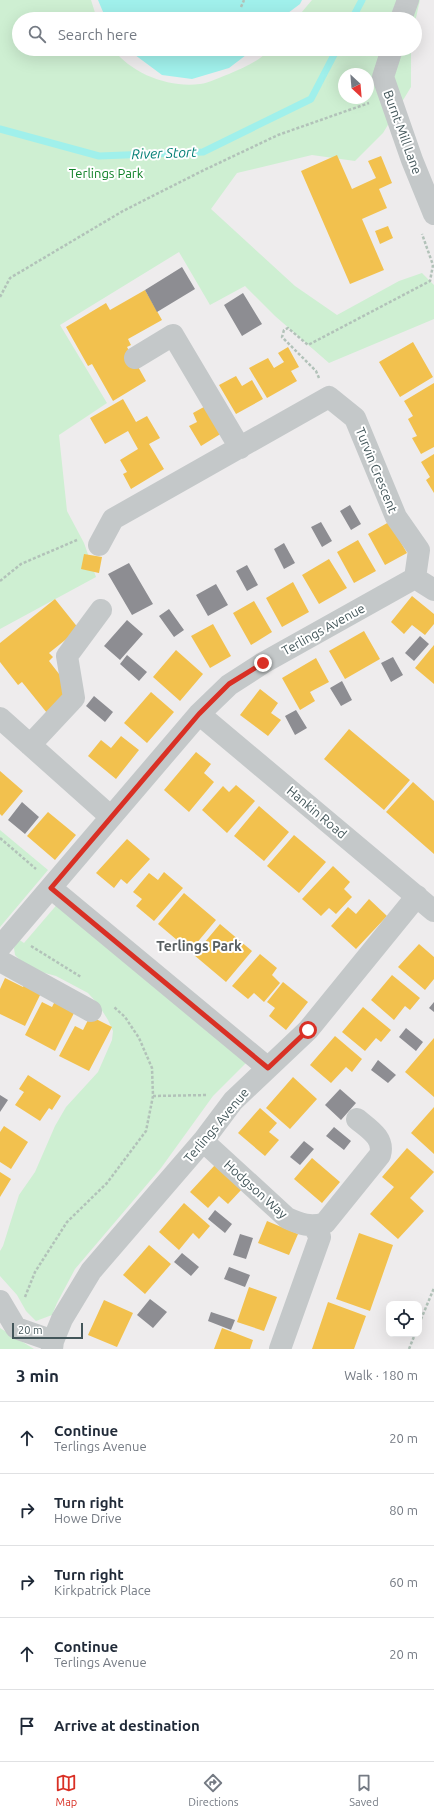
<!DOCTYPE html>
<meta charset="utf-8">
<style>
body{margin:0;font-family:Ubuntu,sans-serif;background:#f6f6f7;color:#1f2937}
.controls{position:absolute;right:12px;bottom:12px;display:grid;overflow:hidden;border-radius:8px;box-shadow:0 4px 16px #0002}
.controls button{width:36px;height:36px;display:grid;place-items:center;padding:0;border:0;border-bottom:1px solid #e0e1e3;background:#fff;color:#1f2937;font:20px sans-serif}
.compass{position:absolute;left:338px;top:68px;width:36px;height:36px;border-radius:50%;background:#fff;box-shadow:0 4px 16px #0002;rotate:154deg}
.scale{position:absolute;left:12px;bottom:10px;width:71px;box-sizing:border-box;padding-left:4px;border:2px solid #43565a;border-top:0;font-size:11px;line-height:14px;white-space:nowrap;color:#43565a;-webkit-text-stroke:3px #fff;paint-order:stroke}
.stop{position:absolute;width:12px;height:12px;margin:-9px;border:3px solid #d93025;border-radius:50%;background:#fff}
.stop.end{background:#d93025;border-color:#fff;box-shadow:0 1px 4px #0008}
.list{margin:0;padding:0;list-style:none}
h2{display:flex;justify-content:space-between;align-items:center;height:52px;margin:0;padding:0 16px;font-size:17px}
h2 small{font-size:13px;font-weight:400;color:#747a83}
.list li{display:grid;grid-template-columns:26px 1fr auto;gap:12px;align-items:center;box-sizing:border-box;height:72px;padding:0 16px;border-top:1px solid #e0e1e3}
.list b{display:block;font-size:15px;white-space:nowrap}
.list p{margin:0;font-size:13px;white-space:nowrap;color:#747a83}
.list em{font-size:13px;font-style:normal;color:#747a83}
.icon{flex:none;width:22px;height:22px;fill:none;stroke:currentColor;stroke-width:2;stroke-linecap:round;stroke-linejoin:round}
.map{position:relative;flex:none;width:434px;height:1349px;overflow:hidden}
.search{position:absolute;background:#fff;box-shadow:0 4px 16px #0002;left:12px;right:12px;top:12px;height:44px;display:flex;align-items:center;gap:10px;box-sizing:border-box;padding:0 14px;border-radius:22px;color:#747a83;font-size:15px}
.sheet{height:412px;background:#fff}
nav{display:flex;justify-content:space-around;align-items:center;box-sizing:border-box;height:56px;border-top:1px solid #e0e1e3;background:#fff;font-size:11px;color:#747a83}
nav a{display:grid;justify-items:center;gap:2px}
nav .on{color:#d93025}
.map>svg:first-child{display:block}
.green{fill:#ceefd2;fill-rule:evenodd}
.water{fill:#a0f0eb}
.homes{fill:#f2c14e}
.industry{fill:#8d8d92}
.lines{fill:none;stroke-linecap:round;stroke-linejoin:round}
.stream{stroke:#a0f0eb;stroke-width:7}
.path{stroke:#b2c2b9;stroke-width:2.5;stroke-dasharray:3 2;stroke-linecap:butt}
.street{stroke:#c4c8c9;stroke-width:22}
.route{stroke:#d93025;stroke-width:5}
.labels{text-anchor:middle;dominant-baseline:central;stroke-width:4;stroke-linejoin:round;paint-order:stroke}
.street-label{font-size:13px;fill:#43565a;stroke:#fff}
.park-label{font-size:13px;fill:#0f8027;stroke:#fff}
.water-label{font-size:14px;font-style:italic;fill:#068077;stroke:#fff}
.neighbourhood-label{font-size:14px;font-weight:bold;fill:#585f61;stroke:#fff}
</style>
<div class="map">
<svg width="434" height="1349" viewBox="0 0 434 1349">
<rect width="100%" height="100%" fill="#eeeced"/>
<path class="green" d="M0 0H91L97 19H19V49H113C132 74 169 88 200 84 209 83 220 77 229 74 243 68 260 61 270 49H411V87L383 133 355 161 312 155 237 173 211 209 295 286 337 315 399 281 422 273 434 285V319L329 363 275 316 245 286 210 305 179 252 60 325 107 403 59 435 67 511 84 543 96 577 0 629ZM344 74H368V98H344Z
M312 0H420L415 22V19H296Z
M0 830 48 870 0 927Z
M60 901 248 1061 213 1096 161 1168 75 1269 57 1303 52 1315 36 1321 26 1311 17 1295 0 1276V1251L3 1246 19 1195 35 1172 55 1126 66 1107 98 1072 112 1040 113 1031 108 1020 98 1004 88 993 56 976 34 970 22 962 15 955 14 948 18 939 24 943Z
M0 1328 34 1349H0Z"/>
<path class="water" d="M98 0H302L300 4 280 19H106Z
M127 49H254L229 68 192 79 162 75Z"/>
<path class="homes" d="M337 155 352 189 376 178 368 161 381 156 392 183 379 189 387 208 362 219 384 270 350 284 301 171Z
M388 226 393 238 380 244 375 231Z
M145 290 162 320 128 339 131 345 127 347 146 381 113 401 92 364 88 366 66 327 106 303 110 310Z
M413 342 433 377 400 397 379 362Z
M288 347 299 367 291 371 297 381 267 398 249 368 268 358 274 368 284 362 278 353Z
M236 376 242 386 252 380 263 399 236 414 219 385Z
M434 383V447L421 454 412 438 417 436 408 419 413 416 404 401Z
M123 399 136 422 147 416 160 438 149 444 164 469 131 489 123 474 127 472 120 460 138 449 128 431 105 444 90 418Z
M211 403 227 430 201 446 189 426 197 422 193 413Z
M434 454V493L426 480 430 477 421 462Z
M389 522 407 553 385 565 368 534Z
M358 540 376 571 354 583 337 552Z
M84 554 102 557 99 573 81 569Z
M329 559 347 588 319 604 302 575Z
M293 582 309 612 282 627 266 598Z
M412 596 434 614V624L425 635 412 625 404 634 391 622Z
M55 599 79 629 49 653 53 657 49 661 73 692 47 713 22 682 18 685 0 662V643Z
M254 601 272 632 251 645 233 613Z
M213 624 231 656 210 668 191 636Z
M364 631 380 659 345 679 329 651Z
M434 645V684L415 668Z
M176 650 203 674 180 701 153 677Z
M316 658 329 682 310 692 315 701 300 710 282 678Z
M260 689 278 703 271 713 281 720 268 736 240 715Z
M151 692 174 712 147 743 124 723Z
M349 729 410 780 384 810 324 759Z
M121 736 139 750 116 779 88 756 101 740 111 748Z
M196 752 211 764 204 773 214 782 189 812 164 790Z
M0 771 23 791 2 816 0 814Z
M413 782 434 801V854L386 812Z
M236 785 255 801 227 833 202 810 223 786 229 792Z
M259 806 289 832 264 861 234 836Z
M48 812 76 835 55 860 27 836Z
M294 835 326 862 299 893 267 866Z
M127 839 150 859 127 884 121 879 114 888 96 873Z
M333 866 350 882 344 889 352 897 336 914 329 908 321 916 302 899Z
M164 872 183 888 154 921 136 906 142 899 133 892 149 873 158 880Z
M184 893 216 920 190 951 158 924Z
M369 899 387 916 356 949 331 926 348 907 356 914Z
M220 924 252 951 226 982 194 955Z
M419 944 434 957V979L425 990 398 967Z
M260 954 277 968 272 975 280 983 264 1002 254 993 248 999 232 986Z
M392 975 420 998 410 1010 405 1006 394 1020 371 1000Z
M5 978 23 987 25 983 42 991 25 1026 0 1014V989Z
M283 982 308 1002 286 1030 269 1016 275 1008 267 1002Z
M57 997 77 1007 55 1051 25 1035 42 1002 52 1007Z
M363 1007 391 1030 381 1042 376 1038 365 1051 342 1032Z
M90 1016 112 1027 89 1071 59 1056 75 1026 83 1030Z
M335 1036 362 1059 352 1072 346 1067 331 1083 310 1065Z
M434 1038V1097L405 1072Z
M28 1075 61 1096 52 1110 49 1108 40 1121 15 1105 24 1092 19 1089Z
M293 1077 317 1099 290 1129 266 1108Z
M434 1107V1154L411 1133Z
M260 1108 277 1123 269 1132 279 1140 265 1156 238 1133Z
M4 1126 28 1142 11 1169 0 1162V1132Z
M407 1148 434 1172 410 1198 424 1211 398 1239 370 1214 394 1187 382 1177Z
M312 1158 340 1182 322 1203 294 1179Z
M215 1165 242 1189 228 1204 219 1196 208 1208 190 1192Z
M0 1172 11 1179 0 1197Z
M184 1203 210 1226 199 1239 193 1233 179 1250 159 1232Z
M267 1221 298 1234 289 1255 258 1243Z
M359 1233 393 1245 370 1311 336 1299Z
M149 1245 171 1264 145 1294 123 1275Z
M249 1287 277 1297 264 1331 237 1322Z
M104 1300 133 1313 117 1347 88 1335Z
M328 1302 366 1316 354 1349H312Z
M222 1328 253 1340 250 1349H214Z"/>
<path class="industry" d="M182 267 195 289 157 312 145 290Z
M243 293 262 324 242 336 224 305Z
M350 505 361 524 351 530 340 511Z
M321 522 332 541 322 547 311 527Z
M284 543 295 563 284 569 274 549Z
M129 563 153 604 132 615 108 574Z
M247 565 258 585 247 591 236 571Z
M216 584 228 605 208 616 196 595Z
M169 609 184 630 174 637 159 616Z
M127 620 143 634 120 660 104 646Z
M420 636 429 644 414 661 405 653Z
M127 655 147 672 139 681 120 664Z
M393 657 403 675 391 682 381 663Z
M342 681 352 700 341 706 330 688Z
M94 696 113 712 105 722 86 706Z
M296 710 307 728 295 735 285 716Z
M22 802 39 817 25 834 8 820Z
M434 1002V1012L429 1008Z
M406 1028 423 1042 416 1051 399 1037Z
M378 1060 396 1075 388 1083 371 1070Z
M340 1089 356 1103 341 1120 325 1105Z
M0 1095 8 1100 0 1112Z
M334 1127 351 1141 344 1150 326 1136Z
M304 1141 314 1149 300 1165 290 1157Z
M215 1210 232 1224 225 1233 208 1219Z
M240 1234 253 1238 246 1259 233 1255Z
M182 1253 199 1267 191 1276 174 1262Z
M229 1267 250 1275 245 1287 224 1279Z
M150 1299 167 1312 153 1328 137 1315Z
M211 1312 235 1320 231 1330 208 1321Z"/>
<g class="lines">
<path class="stream" d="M352 19 362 0
M0 129 99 156 203 152 311 99 337 49"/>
<path class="path" d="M241 7 244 0
M0 297 10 278 123 211 202 171 278 135 369 103
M319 378 316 371 282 337 284 330 288 328 308 345 430 281 433 265 422 234
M0 581 21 564 77 540
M0 838 36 869
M31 946 81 977
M153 1096 208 1095
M25 1297 35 1272 67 1222 107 1183 146 1131 153 1096 152 1068 139 1038 125 1017 114 1007
M419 1324 434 1288
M409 1349 415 1334"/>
<path class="street" d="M401 19 408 0
M392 49 383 77 412 160 434 214
M135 358 173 335 240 448
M99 545 113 519 329 397 355 418 396 517 419 550 415 578
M199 714 434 911
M0 718 111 817
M30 745 74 698 67 656 101 610
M51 888 268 1068
M0 947 199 714 229 685 263 663 415 578 434 590
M0 961 91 1011
M203 1141 287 1218C300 1224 311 1228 325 1223L380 1155C385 1138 369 1129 357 1119
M0 1301 16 1328 53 1341
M52 1349 53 1341 62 1319 91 1271 203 1141 233 1101 308 1030 417 896
M280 1349 320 1237 314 1227"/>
</g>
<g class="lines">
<path class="route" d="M263 663 229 684 199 714 51 888 268 1068 308 1030"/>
</g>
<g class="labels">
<g class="street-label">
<text transform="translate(403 132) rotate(70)">Burnt Mill Lane</text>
<text transform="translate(377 470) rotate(68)">Turvin Crescent</text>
<text transform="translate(323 629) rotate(-29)">Terlings Avenue</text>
<text transform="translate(317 812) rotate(40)">Hankin Road</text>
<text transform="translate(216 1125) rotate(-50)">Terlings Avenue</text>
<text transform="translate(256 1189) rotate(42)">Hodgson Way</text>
</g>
<g class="park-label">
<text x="106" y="173">Terlings Park</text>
</g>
<g class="water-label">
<text transform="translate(164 153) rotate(-2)">River Stort</text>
</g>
<g class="neighbourhood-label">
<text x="199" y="946">Terlings Park</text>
</g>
</g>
</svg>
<div class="controls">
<button><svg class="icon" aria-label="locate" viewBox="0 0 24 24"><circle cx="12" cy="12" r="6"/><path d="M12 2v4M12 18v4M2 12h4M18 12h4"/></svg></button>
</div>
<svg class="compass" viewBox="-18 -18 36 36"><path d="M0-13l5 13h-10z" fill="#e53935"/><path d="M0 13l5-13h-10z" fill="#747a83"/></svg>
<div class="scale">20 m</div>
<div class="stop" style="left:308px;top:1030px"></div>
<div class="stop end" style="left:263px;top:663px"></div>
<div class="search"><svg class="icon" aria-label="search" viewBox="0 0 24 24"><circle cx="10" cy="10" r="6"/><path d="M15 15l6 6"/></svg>Search here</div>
</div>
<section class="sheet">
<h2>3 min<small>Walk · 180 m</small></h2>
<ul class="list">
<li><svg class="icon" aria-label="ahead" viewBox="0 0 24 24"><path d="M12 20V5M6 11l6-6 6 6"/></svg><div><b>Continue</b><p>Terlings Avenue</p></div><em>20 m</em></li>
<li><svg class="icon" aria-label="right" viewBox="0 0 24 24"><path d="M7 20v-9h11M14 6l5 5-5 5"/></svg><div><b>Turn right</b><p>Howe Drive</p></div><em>80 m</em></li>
<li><svg class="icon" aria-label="right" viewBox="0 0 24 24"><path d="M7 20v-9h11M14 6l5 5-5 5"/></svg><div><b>Turn right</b><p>Kirkpatrick Place</p></div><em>60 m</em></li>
<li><svg class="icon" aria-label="ahead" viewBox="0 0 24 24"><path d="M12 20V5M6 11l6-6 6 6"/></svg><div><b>Continue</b><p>Terlings Avenue</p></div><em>20 m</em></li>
<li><svg class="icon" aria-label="arrive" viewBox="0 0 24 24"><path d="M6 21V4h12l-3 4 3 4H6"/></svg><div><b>Arrive at destination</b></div></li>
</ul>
</section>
<nav>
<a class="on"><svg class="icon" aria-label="map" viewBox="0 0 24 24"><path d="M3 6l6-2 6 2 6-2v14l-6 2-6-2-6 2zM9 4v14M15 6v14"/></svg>Map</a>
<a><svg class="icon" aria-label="directions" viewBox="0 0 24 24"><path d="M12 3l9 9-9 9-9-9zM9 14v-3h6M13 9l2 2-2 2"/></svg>Directions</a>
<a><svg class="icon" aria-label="saved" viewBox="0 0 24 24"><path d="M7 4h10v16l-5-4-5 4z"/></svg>Saved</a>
</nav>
